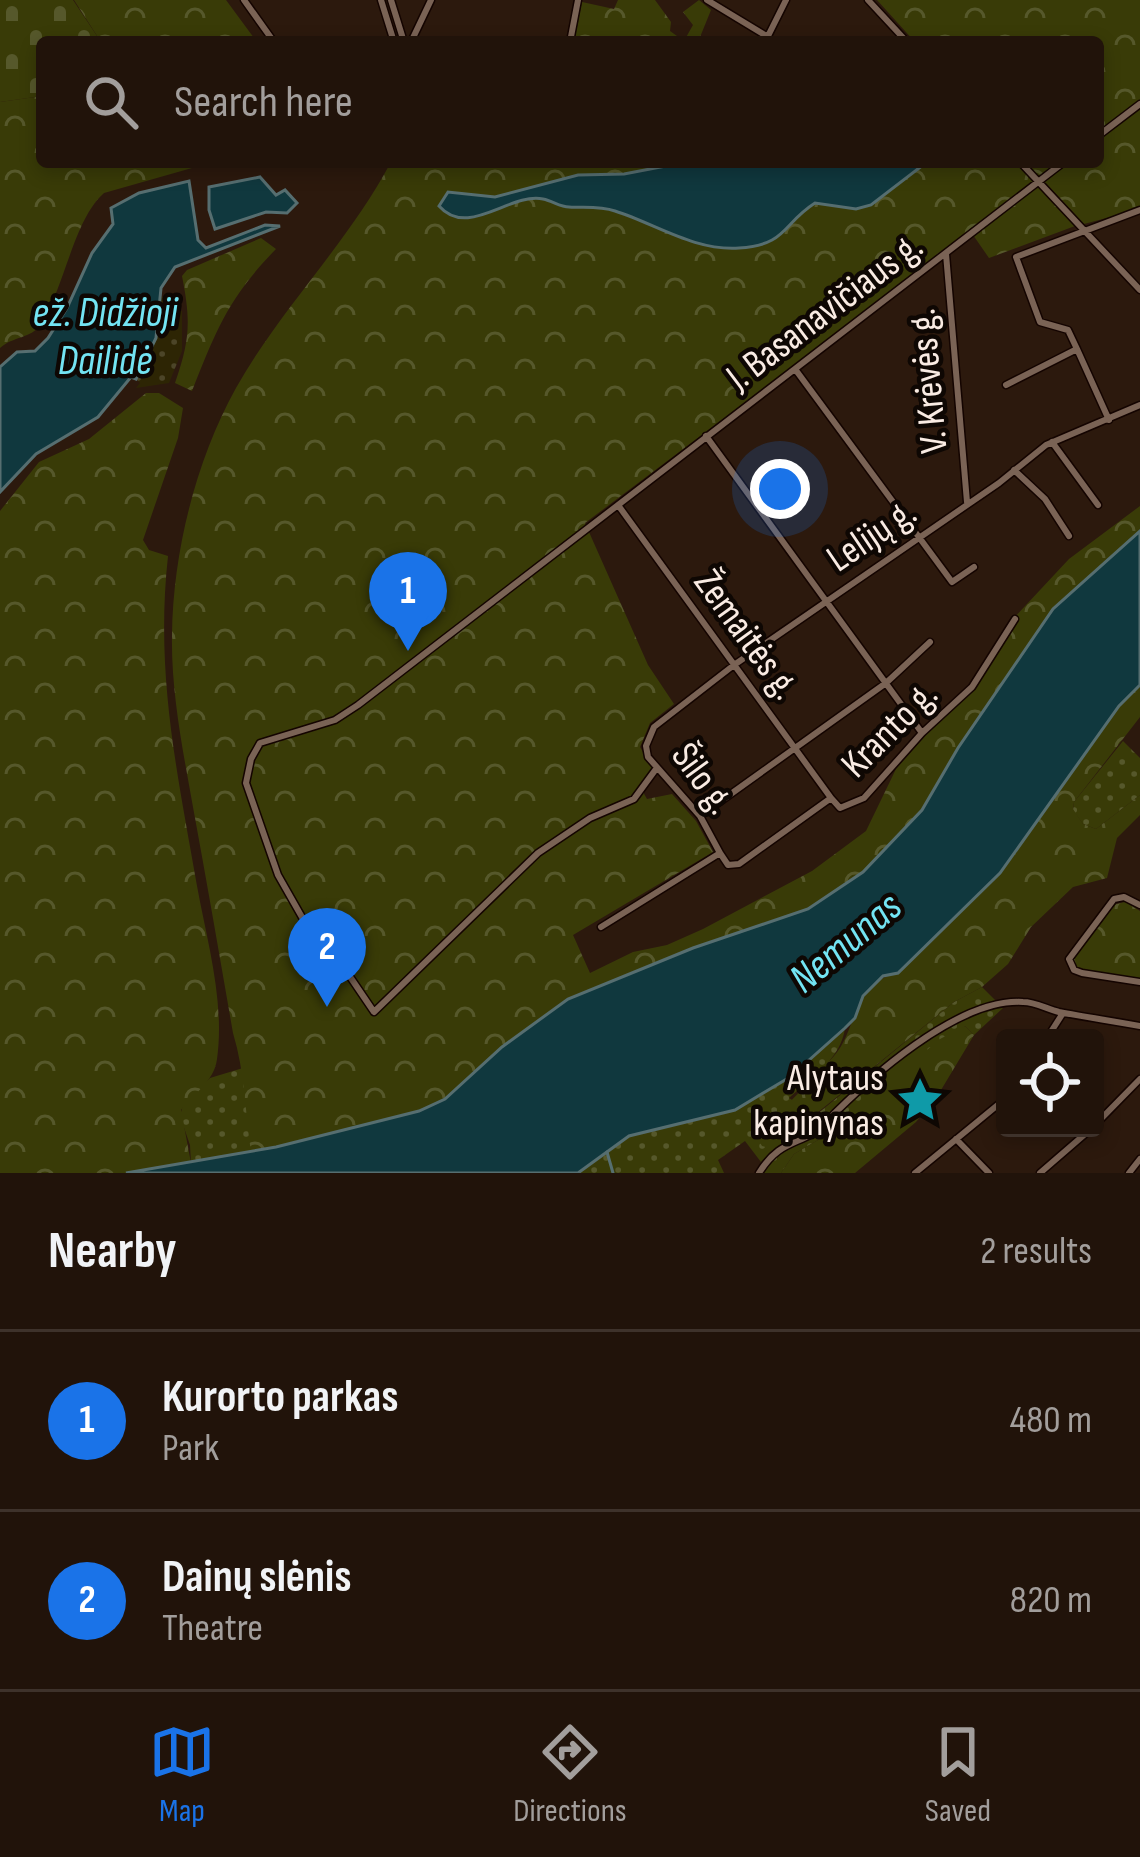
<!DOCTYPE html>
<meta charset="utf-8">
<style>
body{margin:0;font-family:"Sofia Sans Condensed",sans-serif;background:#2d2018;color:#f1f3f6}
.controls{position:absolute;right:36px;bottom:36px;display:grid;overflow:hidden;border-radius:12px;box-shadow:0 6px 18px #0003}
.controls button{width:108px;height:108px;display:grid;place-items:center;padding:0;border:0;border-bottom:3px solid #3e322b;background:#21130a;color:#f1f3f6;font:60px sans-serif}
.you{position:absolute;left:780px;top:489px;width:42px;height:42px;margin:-30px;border:9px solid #fff;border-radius:50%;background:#1a73e8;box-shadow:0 0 0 18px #1a73e833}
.badge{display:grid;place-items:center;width:78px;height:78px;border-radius:50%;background:#1a73e8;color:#fff;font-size:39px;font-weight:700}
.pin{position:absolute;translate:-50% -99px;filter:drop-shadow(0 3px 6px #0008)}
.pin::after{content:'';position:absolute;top:63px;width:42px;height:36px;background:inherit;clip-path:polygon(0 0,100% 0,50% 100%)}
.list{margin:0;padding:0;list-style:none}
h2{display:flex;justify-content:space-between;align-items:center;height:156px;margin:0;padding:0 48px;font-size:51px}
h2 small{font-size:39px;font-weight:400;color:#a29e9c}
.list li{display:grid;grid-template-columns:78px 1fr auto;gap:36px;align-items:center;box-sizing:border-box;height:180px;padding:0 48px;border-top:3px solid #3e322b}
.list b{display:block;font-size:45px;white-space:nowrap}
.list p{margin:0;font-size:39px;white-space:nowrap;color:#a29e9c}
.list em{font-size:39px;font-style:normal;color:#a29e9c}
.icon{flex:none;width:66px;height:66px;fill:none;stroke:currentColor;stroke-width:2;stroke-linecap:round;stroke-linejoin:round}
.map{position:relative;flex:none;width:1140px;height:1173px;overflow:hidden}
.search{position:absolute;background:#21130a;box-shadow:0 6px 18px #0003;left:36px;right:36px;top:36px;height:132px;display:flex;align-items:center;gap:30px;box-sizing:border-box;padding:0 42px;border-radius:12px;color:#a29e9c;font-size:45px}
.sheet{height:516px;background:#21130a}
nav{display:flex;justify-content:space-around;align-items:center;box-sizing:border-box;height:168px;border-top:3px solid #3e322b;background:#21130a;font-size:33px;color:#a29e9c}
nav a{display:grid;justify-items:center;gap:6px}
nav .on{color:#1a73e8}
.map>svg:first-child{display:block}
.grass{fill:url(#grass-dots)}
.forest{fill:url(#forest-crowns)}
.sand{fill:url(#sand-dots)}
.cemetery{fill:url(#cemetery-stones)}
.water{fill:#10383e;stroke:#566e70;stroke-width:3}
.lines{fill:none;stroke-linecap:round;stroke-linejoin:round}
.stream{stroke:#566e70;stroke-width:3}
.minor-casing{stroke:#140400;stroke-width:9}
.minor{stroke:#7a6355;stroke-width:6}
.labels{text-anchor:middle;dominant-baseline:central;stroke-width:9;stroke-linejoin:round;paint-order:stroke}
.street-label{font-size:39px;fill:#f9ebe3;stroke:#0e0703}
.poi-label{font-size:39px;fill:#f9ebe3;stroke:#0e0703;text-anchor:end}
.water-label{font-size:42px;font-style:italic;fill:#73e4f3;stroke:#0e0703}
</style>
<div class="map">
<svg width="1140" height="1173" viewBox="0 0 1140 1173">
<defs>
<pattern id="grass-dots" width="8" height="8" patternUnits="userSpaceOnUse" patternTransform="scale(3)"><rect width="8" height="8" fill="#393b07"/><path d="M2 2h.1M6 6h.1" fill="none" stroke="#56582b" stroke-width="1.8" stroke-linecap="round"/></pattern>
<pattern id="forest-crowns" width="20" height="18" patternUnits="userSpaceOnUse" patternTransform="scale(3)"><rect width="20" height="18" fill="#393b07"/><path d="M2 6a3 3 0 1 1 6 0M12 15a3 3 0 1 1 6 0" fill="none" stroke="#56582b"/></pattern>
<pattern id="sand-dots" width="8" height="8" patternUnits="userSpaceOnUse" patternTransform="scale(3)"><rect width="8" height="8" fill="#2d2504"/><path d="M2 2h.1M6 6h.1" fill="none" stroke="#4c4528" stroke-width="1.8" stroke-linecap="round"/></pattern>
<pattern id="cemetery-stones" width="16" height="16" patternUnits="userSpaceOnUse" patternTransform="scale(3)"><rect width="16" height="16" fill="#393b07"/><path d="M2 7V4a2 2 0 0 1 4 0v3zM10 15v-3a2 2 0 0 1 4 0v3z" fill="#56582b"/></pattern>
</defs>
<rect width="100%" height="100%" fill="#2c190d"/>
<path class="grass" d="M1123 741 1140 758V795L1096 829 1083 824 1073 810 1074 802Z
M982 987 1003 1008 974 1035 965 1026 825 1136 794 1154 781 1173H755L761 1162 745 1141 718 1160 724 1173H578L629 1136 735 1110 790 1077 845 1028C841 1059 811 1078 789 1098L816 1115 954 1002Z
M243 1068 387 1119 276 1147 191 1163 190 1145 180 1116 183 1105 210 1078Z"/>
<path class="forest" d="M74 0H226L257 42H101Z
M618 0H655L671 22 670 31 684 41 693 25 683 12 699 0 711 10 698 42H574L582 2 614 9Z
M877 0H1140V100L1098 132V42H915Z
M42 96V162H213L104 193C74 219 65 286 41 324 31 339 13 336 0 348V102Z
M1140 109V209L1084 224 1044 181 1070 162H1098V140Z
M391 162H1059L1034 182 1075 226 989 258 971 232 585 523 648 665 674 704 650 723 640 747 653 770 643 792 647 799 672 794 696 821 713 852 573 935 590 973 633 952 667 945 703 929 812 871 866 831 896 769 970 685 1011 621 1069 559 1140 506V531L1053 609 958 748 922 810 863 872 808 909 693 948 568 999 502 1047 445 1099 419 1111 251 1152C245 1112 245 1072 233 1033 220 958 207 883 193 807 183 751 171 692 172 635 173 552 196 460 236 388 281 308 348 243 391 162Z
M261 238 276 249C229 297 216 330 192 391L175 383C190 340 191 321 182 276L187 270Z
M146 393H159L183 408 178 438 143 540 149 550 168 556C155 674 177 771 197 886 207 941 225 1002 217 1059 214 1082 193 1094 181 1110L191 1163 126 1173H0V511L39 462 89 439Z
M1140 685V717L1074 802 1073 809 1083 824 1096 829 1140 795V815L1117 838 1107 878 1073 887 1031 927 1008 964 982 987 954 1002 796 1130 769 1148 762 1146 757 1138C781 1109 808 1085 834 1056 858 1029 851 983 898 973L1000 873 1119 706Z
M1125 902 1140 911V981L1074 967 1072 955 1113 905Z
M965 1026 974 1035 941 1090 916 1122 855 1173H781L794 1154 825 1136 940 1039Z"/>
<path class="sand" d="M159 297H173L174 311H182V351L169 383 136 388 140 383 136 379C151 354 160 328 159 297Z"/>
<path class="cemetery" d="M0 0H73L101 42H42V96L0 102Z"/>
<path class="water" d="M749 162H927L871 205 856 209 815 203C782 224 787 245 739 248 694 251 656 224 615 211 600 206 585 208 569 207 560 207 553 201 543 199 510 192 468 239 439 206L448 192 495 197 578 175 624 174 671 165Z
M260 177 276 195 285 190 297 203 287 213 266 212 215 229 209 210V187Z
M189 181 198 240 206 248 265 225 280 226 175 267 161 288 156 338 136 379 131 377 98 417 36 454 0 492V367L17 352 35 351 48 338 67 308 92 253 113 224 111 208 139 193Z
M1140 531V685L1119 706 1000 873 898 973 883 976 863 996 855 1018 845 1028 790 1077 735 1110 629 1136 578 1173H126L276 1147 419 1111 445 1099 502 1047 568 999 693 948 808 909 863 872 922 810 958 748 1053 609Z"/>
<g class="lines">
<path class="stream" d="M607 1152 613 1173"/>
<defs>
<path id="minor" d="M244 0 274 42
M381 0 394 42
M391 0 404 42
M707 0 768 37
M868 0 907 42
M411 42 431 0
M570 42 578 0
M765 42 786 0
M1098 136 1140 104
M1020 162 1140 290
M946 254 967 502
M1077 349 1109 420
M795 369 952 582 974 567
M1006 385 1077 349 1068 330 1040 322 1016 257 1140 210
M706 436 922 733
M1052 442 1098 505
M1014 470 1045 499 1069 536
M618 505 831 798
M656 769 634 799 590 818 538 853 374 1012 340 962 307 926 278 875 246 783 251 759 260 743 335 720 358 705 1064 162
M700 816 886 683 930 642
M720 853 700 816 648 757 646 746 654 727 734 665 999 483 1046 445 1140 405
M1140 905 1124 897 1114 899 1069 959 1074 970 1082 973 1140 982
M601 927 720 853 728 865 739 864 831 798 840 808 864 798 922 733 972 687 1015 619
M1047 1038 1063 1013
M1095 1125 1140 1079
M956 1139 989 1173
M759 1173C781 1137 803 1146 824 1124 867 1080 957 998 1023 1002 1035 1002 1047 1009 1059 1012 1085 1017 1113 1021 1140 1026
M915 1173 1005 1099
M1040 1173 1092 1128
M1129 1173 1140 1159"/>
</defs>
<use href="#minor" class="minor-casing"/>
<use href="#minor" class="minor"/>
</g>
<defs>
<symbol id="sight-bare" viewBox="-9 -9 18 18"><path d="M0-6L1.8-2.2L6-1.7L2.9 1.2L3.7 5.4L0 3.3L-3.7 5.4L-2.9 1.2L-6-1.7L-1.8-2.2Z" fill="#0f9aa8" stroke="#0e0703" stroke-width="2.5" paint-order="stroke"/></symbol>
</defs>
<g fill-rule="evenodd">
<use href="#sight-bare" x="887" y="1067" width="66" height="66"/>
</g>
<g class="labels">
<g class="street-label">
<text transform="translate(825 312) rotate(-37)">J. Basanavičiaus g.</text>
<text transform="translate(929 381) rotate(-95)">V. Krėvės g.</text>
<text transform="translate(872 536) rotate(-34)">Lelijų g.</text>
<text transform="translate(746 635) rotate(54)">Žemaitės g.</text>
<text transform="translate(890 730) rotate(-45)">Kranto g.</text>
<text transform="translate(702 779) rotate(54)">Šilo g.</text>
</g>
<g class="poi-label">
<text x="884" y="1078">Alytaus<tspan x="884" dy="45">kapinynas</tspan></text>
</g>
<g class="water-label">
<text x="105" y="313">ež. Didžioji<tspan x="105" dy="48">Dailidė</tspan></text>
<text transform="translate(846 943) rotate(-40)">Nemunas</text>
</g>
</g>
</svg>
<div class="controls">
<button><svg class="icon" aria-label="locate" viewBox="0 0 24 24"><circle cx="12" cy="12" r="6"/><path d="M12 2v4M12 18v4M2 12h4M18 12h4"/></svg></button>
</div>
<div class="you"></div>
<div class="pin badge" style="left:408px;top:651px">1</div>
<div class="pin badge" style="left:327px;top:1007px">2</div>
<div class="search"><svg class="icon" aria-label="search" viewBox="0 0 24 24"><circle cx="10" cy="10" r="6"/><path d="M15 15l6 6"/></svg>Search here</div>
</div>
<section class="sheet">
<h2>Nearby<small>2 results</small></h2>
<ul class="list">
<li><span class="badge">1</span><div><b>Kurorto parkas</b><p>Park</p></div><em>480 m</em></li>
<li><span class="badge">2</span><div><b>Dainų slėnis</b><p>Theatre</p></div><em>820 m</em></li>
</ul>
</section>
<nav>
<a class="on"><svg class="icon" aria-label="map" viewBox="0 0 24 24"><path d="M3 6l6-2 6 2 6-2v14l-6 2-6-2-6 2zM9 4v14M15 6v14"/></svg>Map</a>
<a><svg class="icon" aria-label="directions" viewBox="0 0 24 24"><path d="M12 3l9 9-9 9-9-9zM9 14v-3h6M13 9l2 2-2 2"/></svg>Directions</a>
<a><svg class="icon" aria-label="saved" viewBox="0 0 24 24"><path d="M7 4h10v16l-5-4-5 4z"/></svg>Saved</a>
</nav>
